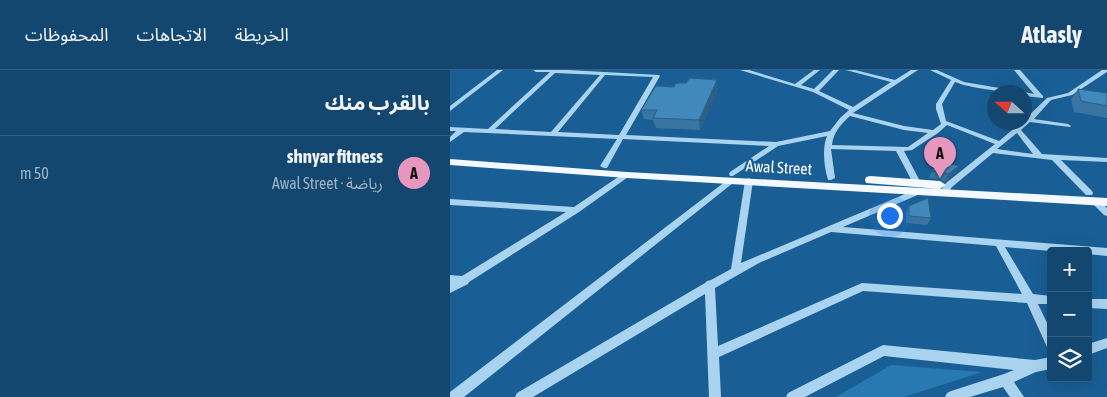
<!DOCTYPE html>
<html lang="ar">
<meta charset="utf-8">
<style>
body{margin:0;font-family:"Asap Condensed","Noto Sans Arabic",sans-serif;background:#205178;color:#f1f3f6;direction:rtl}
.controls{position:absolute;right:15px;bottom:15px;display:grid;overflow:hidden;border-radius:5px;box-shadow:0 5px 20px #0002}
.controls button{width:45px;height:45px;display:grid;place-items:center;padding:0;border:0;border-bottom:1px solid #325f83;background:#134770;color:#f1f3f6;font:25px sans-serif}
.compass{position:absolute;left:537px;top:15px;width:45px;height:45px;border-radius:50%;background:#134770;box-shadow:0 5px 20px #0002;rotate:291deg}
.you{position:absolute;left:439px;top:145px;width:18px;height:18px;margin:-12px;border:4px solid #fff;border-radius:50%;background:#1a73e8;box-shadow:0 0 0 8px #1a73e833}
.badge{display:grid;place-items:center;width:32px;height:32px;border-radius:50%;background:#e797bd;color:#111;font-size:16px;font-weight:700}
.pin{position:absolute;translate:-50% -41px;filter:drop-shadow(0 1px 2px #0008)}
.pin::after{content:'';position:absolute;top:26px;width:18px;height:15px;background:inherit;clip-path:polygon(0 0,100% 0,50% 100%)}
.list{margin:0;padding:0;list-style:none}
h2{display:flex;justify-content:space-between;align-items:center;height:65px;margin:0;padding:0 20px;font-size:21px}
h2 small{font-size:16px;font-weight:400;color:#9db2c3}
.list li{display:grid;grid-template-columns:32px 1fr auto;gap:15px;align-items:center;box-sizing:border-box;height:75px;padding:0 20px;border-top:1px solid #325f83}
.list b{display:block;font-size:19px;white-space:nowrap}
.list p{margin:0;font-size:16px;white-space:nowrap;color:#9db2c3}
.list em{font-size:16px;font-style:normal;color:#9db2c3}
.icon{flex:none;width:28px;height:28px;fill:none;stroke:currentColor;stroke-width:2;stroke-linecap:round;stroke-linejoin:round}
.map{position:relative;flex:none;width:657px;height:327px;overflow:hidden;direction:ltr}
header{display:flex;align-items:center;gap:30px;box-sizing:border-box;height:70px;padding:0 25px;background:#134770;border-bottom:1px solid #325f83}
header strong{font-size:24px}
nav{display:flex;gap:28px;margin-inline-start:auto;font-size:18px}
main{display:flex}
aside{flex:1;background:#134770}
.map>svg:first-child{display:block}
.green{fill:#2878b1}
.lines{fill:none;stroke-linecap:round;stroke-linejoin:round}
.minor{fill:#aad3f0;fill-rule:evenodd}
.major{fill:#f4f9ff;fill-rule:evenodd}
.wall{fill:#3875a2}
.shaded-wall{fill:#2e5f84}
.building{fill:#4188bc;stroke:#2e5f84}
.labels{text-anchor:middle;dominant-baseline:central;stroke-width:4.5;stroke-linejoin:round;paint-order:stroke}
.street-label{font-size:16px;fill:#fff;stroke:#195f95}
</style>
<header>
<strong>Atlasly</strong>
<nav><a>الخريطة</a><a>الاتجاهات</a><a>المحفوظات</a></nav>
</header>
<main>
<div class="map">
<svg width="657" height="327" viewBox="0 0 657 327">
<rect width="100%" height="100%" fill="#195f95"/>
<path class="green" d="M441 295 532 302 454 327H386Z"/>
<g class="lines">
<path class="minor" d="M47 0H53L0 41V36Z
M83 0H118L209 5 210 6 176 65 326 72 380 61 390 48 399 40 363 22 290 0H299L345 14 364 0H370L351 15 364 19 383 0H389L369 21 403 37 441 12 396 0H405L445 10 461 0H468L403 43 454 56 483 60 491 54 486 39V34L501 10 480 0H487L514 12 567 21 568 22C551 22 520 18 505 12L492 34 496 51 549 71 572 52H574V50L597 28 618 23 652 0H657V2L622 25 601 30 584 49 618 54 621 56 620 57 580 52 571 60 592 84 657 88V92L611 90 642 121 643 123 642 125H636L602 90 543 83 502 117 496 125 493 126 489 123 496 113 545 74 497 55 488 63 462 80 454 81 471 113 467 116 463 113 446 81 381 79 385 108 381 110H378C374 97 372 78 377 66L328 76 283 106H280L279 104 280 102 319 76 173 69 157 98H154L150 96 167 69 14 62 0 72V67L6 61H0V57L38 59 100 2H86ZM105 3 150 5 101 62 45 59ZM155 5 203 7 169 65 108 62ZM400 46 454 60 478 63 458 77 382 75C383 63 391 54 400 46ZM567 63 583 84 547 79Z
M564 0H570L593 26V28L574 26V22H573H574L584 24Z
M174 103H177L181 105 129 142 19 212 18 214 0 223V205L12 206 116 142 0 135V129L124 137Z
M280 108 283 109 284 111 283 113 14 327H0V322Z
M299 108 303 111 291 193 467 119 471 122 470 124 393 157 657 178V186L638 184V181H601L555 177 583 224 601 226V234H588L601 261V278L597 277 577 233 413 221 269 287 271 327H259L255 224 83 327H65L67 323 255 213 257 211 261 210 281 199 295 111ZM381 162 546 176 572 224 412 213 268 276 265 218 309 193Z
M646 129 649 130 657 138V146L654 145 643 134 642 132Z
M638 229H657V239L638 238Z
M657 268V278L638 285V274Z
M433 275 585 290 601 287V299L586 302 564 312 574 327H560L553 317 520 327H495L497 323 501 321 554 304 564 300 434 286 355 327H336L338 323Z"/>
<path class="major" d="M0 89 177 102 657 128V136L177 108 0 95Z
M420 106 490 111 496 115 490 119 416 113 415 110 416 107Z"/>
</g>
<path class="wall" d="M236 13 268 19 250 60 206 58 203 50 194 49 191 40 224 17Z
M628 19 657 23V48L624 42 621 29Z
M487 90 505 103 495 112 490 109 479 108Z
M459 136 481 148 477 155 456 153V143Z"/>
<path class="shaded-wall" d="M267 10 268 19 250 60 249 50Z
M509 96 505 103 495 112 498 104Z"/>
<path class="building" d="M240 8 267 10 249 50 203 48 207 40H191L206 16 224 17 226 13H236Z
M628 19 657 23V36L631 31Z
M487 90 509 96 498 104 493 102 482 101Z
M478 128 481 148 459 146V136Z"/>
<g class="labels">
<g class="street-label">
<text transform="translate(329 97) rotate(3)">Awal Street</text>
</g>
</g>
</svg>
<div class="controls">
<button>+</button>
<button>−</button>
<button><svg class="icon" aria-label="layers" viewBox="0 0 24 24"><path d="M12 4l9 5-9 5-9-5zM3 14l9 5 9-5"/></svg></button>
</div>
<svg class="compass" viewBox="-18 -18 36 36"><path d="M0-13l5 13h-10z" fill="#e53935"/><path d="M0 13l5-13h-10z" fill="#9db2c3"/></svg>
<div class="you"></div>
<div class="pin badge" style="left:490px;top:108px">A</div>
</div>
<aside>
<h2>بالقرب منك<small></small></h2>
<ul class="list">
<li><span class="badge">A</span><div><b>shnyar fitness</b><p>رياضة · Awal Street</p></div><em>50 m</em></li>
</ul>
</aside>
</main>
